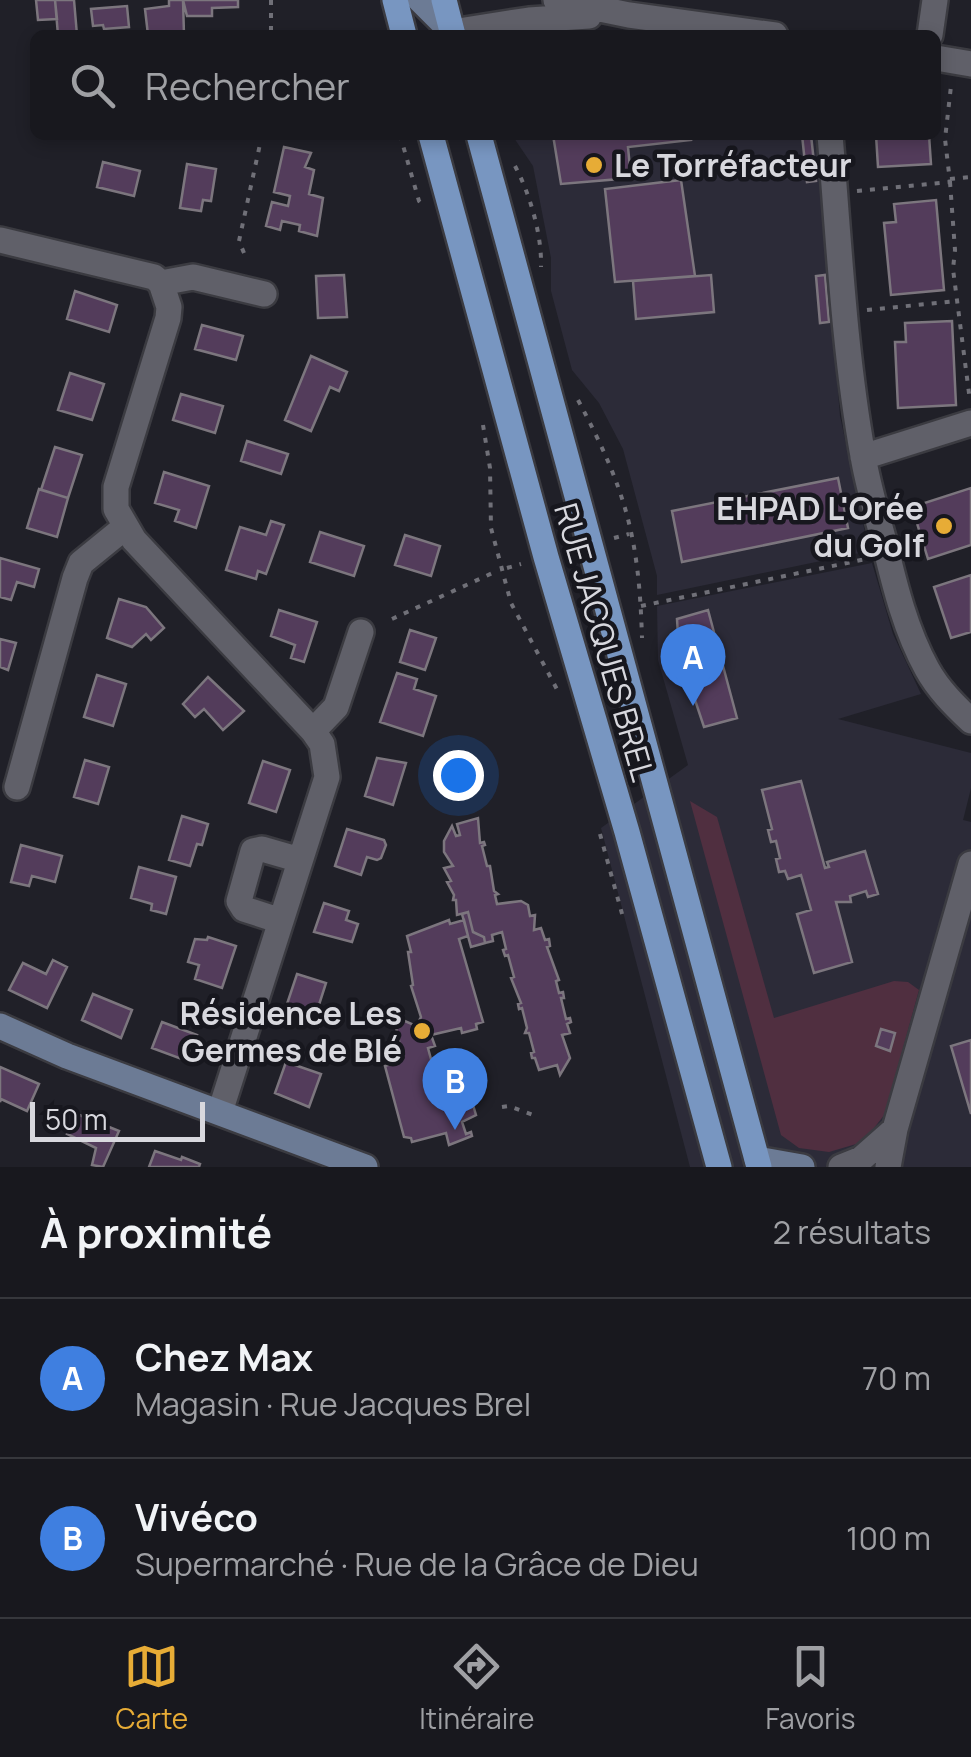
<!DOCTYPE html>
<html lang="fr">
<meta charset="utf-8">
<style>
body{margin:0;font-family:Manrope,sans-serif;background:#25252b;color:#f1f3f6}
.scale{position:absolute;left:30px;bottom:25px;width:175px;box-sizing:border-box;padding-left:10px;border:5px solid #d8d8de;border-top:0;font-size:28px;line-height:35px;white-space:nowrap;color:#d8d8de;-webkit-text-stroke:8px #17171e;paint-order:stroke}
.you{position:absolute;left:458px;top:775px;width:35px;height:35px;margin:-25px;border:8px solid #fff;border-radius:50%;background:#1a73e8;box-shadow:0 0 0 15px #1a73e833}
.badge{display:grid;place-items:center;width:65px;height:65px;border-radius:50%;background:#e7ac36;color:#fff;font-size:32px;font-weight:700}
.pin{position:absolute;translate:-50% -82px;filter:drop-shadow(0 2px 5px #0008)}
.pin::after{content:'';position:absolute;top:52px;width:35px;height:30px;background:inherit;clip-path:polygon(0 0,100% 0,50% 100%)}
.list{margin:0;padding:0;list-style:none}
h2{display:flex;justify-content:space-between;align-items:center;height:130px;margin:0;padding:0 40px;font-size:42px}
h2 small{font-size:32px;font-weight:400;color:#9fa0a4}
.list li{display:grid;grid-template-columns:65px 1fr auto;gap:30px;align-items:center;box-sizing:border-box;height:160px;padding:0 40px;border-top:2px solid #36373c}
.list b{display:block;font-size:38px;white-space:nowrap}
.list p{margin:0;font-size:32px;white-space:nowrap;color:#9fa0a4}
.list em{font-size:32px;font-style:normal;color:#9fa0a4}
.icon{flex:none;width:55px;height:55px;fill:none;stroke:currentColor;stroke-width:2;stroke-linecap:round;stroke-linejoin:round}
.map{position:relative;flex:none;width:971px;height:1167px;overflow:hidden}
.search{position:absolute;background:#18181e;box-shadow:0 5px 15px #0003;left:30px;right:30px;top:30px;height:110px;display:flex;align-items:center;gap:25px;box-sizing:border-box;padding:0 35px;border-radius:15px;color:#9fa0a4;font-size:38px}
.sheet{height:450px;background:#18181e}
nav{display:flex;justify-content:space-around;align-items:center;box-sizing:border-box;height:140px;border-top:2px solid #36373c;background:#18181e;font-size:28px;color:#9fa0a4}
nav a{display:grid;justify-items:center;gap:5px}
nav .on{color:#e7ac36}
.map>svg:first-child{display:block}
.built{fill:#2c2b38}
.green{fill:#502f40}
.building{fill:#533c5b;stroke:#7c767e;stroke-width:2.5}
.lines{fill:none;stroke-linecap:round;stroke-linejoin:round}
.street-casing{stroke:#3b3b41;stroke-width:30}
.secondary-casing{stroke:#3b3b41;stroke-width:30}
.primary-casing{stroke:#3b3b41;stroke-width:30}
.path{stroke:#707078;stroke-width:4;stroke-dasharray:5 8;stroke-linecap:butt}
.street{stroke:#606069;stroke-width:25}
.secondary{stroke:#6c7b95;stroke-width:25}
.primary{stroke:#7896c1;stroke-width:25}
.poi-dot{fill:#e7ac36;stroke:#17171e;stroke-width:4}
.labels{text-anchor:middle;dominant-baseline:central;stroke-width:9;stroke-linejoin:round;paint-order:stroke}
.poi-label{font-size:32px;font-weight:bold;fill:#d8d8de;stroke:#17171e;text-anchor:end}
.street-label{font-size:32px;fill:#d8d8de;stroke:#17171e}
</style>
<div class="map">
<svg width="971" height="1167" viewBox="0 0 971 1167">
<rect width="100%" height="100%" fill="#202028"/>
<path class="built" d="M512 135H817L840 416 869 551 657 595V576L623 449 599 403 572 370 551 291V258L533 166Z
M872 563 893 634 921 694 838 719 971 753V788L963 820 971 822V1167H690L601 828 688 765 658 660 657 606Z"/>
<path class="green" d="M690 801 717 817 774 1018 894 981 908 982 919 990 885 1114 863 1142 829 1152 799 1148 781 1135Z"/>
<path class="building" d="M36 0H55L57 19 38 20Z
M55 0H74L77 35H58Z
M169 0H183L184 35H148L145 9 169 6Z
M183 0H238V7L212 8V16H187Z
M127 6 129 27 104 29 103 25 93 26 91 9Z
M553 135H690L691 140 628 147 631 178 561 184Z
M802 135H811L816 181 807 182Z
M876 135H929L931 164 878 167Z
M284 147 311 153 305 167 314 170 309 194 323 198 317 236 299 231 300 225 282 221 280 230 266 226 272 202 288 206 290 196 274 192Z
M103 162 140 171 134 196 97 187Z
M187 164 216 169 211 201 203 200 201 211 180 208Z
M681 180 695 276 615 282 605 189Z
M936 200 944 290 891 295 884 223 896 222 894 204Z
M344 275 347 317 318 318 316 276Z
M711 275 714 312 636 319 633 281Z
M825 275 829 322 820 323 816 276Z
M75 291 117 305 109 332 67 319Z
M952 321 956 405 898 408 895 342H906L905 323Z
M202 325 243 336 236 360 195 349Z
M311 356 347 372 339 391 330 387 311 431 285 420Z
M70 373 104 384 92 420 58 410Z
M181 394 223 406 215 433 173 420Z
M247 441 288 454 281 474 241 461Z
M55 447 82 455 68 498 41 490Z
M164 472 209 486 196 528 175 521 179 510 155 503Z
M838 478 848 528 682 562 672 511Z
M971 488V545L928 559 912 507Z
M39 489 68 498 57 537 27 528Z
M271 521 284 525 266 574 258 571 256 579 226 570 240 527 266 535Z
M320 532 364 546 354 576 310 562Z
M405 535 440 546 431 576 395 565Z
M0 558 39 569 34 587 17 582 11 600 0 597Z
M971 575V632L951 638 934 587Z
M119 599 146 607 164 628 151 640 146 634 132 647 107 638Z
M279 610 317 622 304 662 291 658 295 645 271 636Z
M708 610 737 718 704 727 679 652 677 619Z
M410 630 436 638 425 670 400 662Z
M0 639 16 643 8 670 0 667Z
M397 673 417 679 414 689 436 696 423 736 380 722Z
M97 675 126 684 113 726 84 717Z
M208 677 244 711 223 730 204 709 195 717 183 704Z
M377 758 406 763 393 805 365 796Z
M85 760 109 767 98 804 74 797Z
M263 761 290 770 276 812 249 803Z
M801 781 825 868 829 867 827 862 865 851 878 894 868 897 866 891 850 896 851 902H836L852 962 814 973 797 914 811 910 801 875 788 879 785 871 779 872 776 859 780 858 776 841 771 842 768 830 772 829 762 790Z
M182 816 208 824 202 845 197 844 190 866 169 860Z
M478 818 480 843 484 842 485 845 482 846 487 866H490L494 891 498 894 495 895 497 904 521 901 528 905 530 916 535 915 534 930 541 928 545 940 549 939 550 946 547 947 559 980 556 981 559 993 563 992 564 998H561L566 1019 570 1018 571 1022 567 1024 570 1033 562 1035 570 1058 560 1075 557 1065 539 1070 535 1058H532L531 1053 534 1052 529 1033H525L527 1028 522 1008 519 1009 518 1004 521 1003 511 978 514 977 508 955 505 956 503 950 506 949 502 932 492 935 493 941 485 943 484 937 473 932 468 912 457 915 456 900H453L454 895 447 882 451 881 444 868 453 866 444 852V841L452 826 456 836 460 835 457 824Z
M347 829 384 840 386 845 381 858 377 860 367 857 361 875 335 866Z
M21 845 62 856 55 882 32 876 29 886 11 882Z
M139 867 176 877 166 914 151 910 152 904 131 898Z
M324 903 349 911 346 920 358 924 352 942 314 932Z
M468 912 473 932 484 937 485 943 471 947 462 914Z
M449 920 450 924 464 920 468 936 459 939 483 1022 476 1024 477 1029 462 1033 461 1028 431 1035 435 1046 428 1048 432 1063 441 1060 444 1071 454 1068 458 1083 466 1081 468 1086 463 1088 465 1096 470 1095 476 1115 462 1122 466 1134 471 1132 472 1136 449 1145 446 1133 412 1142 411 1138 404 1137 385 1066 391 1064 386 1045 399 1041 395 1023 405 1021 416 1026 421 1017 411 986 413 985 408 952H411L407 936Z
M208 937 236 946 222 988 195 979 199 965 188 962 195 939 207 940Z
M53 960 67 967 47 1008 9 990 23 963 46 974Z
M297 974 326 983 317 1011 323 1013 319 1027 283 1016Z
M93 994 132 1010 121 1038 82 1020Z
M162 1022 197 1035 187 1061 152 1048Z
M881 1029 895 1033 890 1051 876 1046Z
M971 1040V1114L951 1046Z
M286 1062 321 1074 309 1107 275 1093Z
M0 1067 39 1084 27 1111 1 1099 0 1102Z
M77 1114 119 1131 103 1167 92 1165 96 1148 67 1134Z
M155 1151 181 1160 182 1157 200 1164 199 1167H149Z"/>
<g class="lines">
<defs>
<path id="street" d="M556 0 629 15 775 35
M452 32 529 20 589 16
M930 35 935 0
M936 58 971 64
M830 135C839 241 844 351 863 456 868 486 877 516 885 545 895 587 906 631 927 669 938 689 954 705 971 721
M0 240 154 277 161 283
M161 283 169 307 168 318 116 487V509L134 540 313 731 322 744 327 777 220 1112
M161 283 193 277 264 294
M863 457 971 423
M313 731 336 707 361 632
M17 787 75 578 81 563 124 528
M281 921 244 909 239 901 253 851 262 849 300 860
M841 1167 861 1159 895 1129
M888 1167 895 1129 971 864"/>
<path id="secondary" d="M420 0 452 32
M0 1026 67 1056 365 1167
M757 1159 802 1167"/>
<path id="primary" d="M395 0 404 35
M444 0 453 35
M431 135 546 557 627 832 719 1167
M479 135 759 1167"/>
</defs>
<use href="#street" class="street-casing"/>
<use href="#secondary" class="secondary-casing"/>
<use href="#primary" class="primary-casing"/>
<path class="path" d="M271 0V35
M400 135 419 201 423 205
M515 166C530 194 542 235 541 267
M950 179 971 177
M950 182 955 250 953 269 970 401
M857 191 950 182 945 139 951 86
M244 253 239 241 262 135
M867 310 957 301
M578 400C626 490 639 537 642 638
M483 425 490 468 491 528 511 603 560 695
M614 538 629 534
M507 568 521 564
M641 606 866 559
M392 619 497 571
M600 834 624 921
M502 1107 509 1106 536 1116"/>
<use href="#street" class="street"/>
<use href="#secondary" class="secondary"/>
<use href="#primary" class="primary"/>
</g>
<g class="poi-dot">
<circle cx="594" cy="165" r="10"/>
<circle cx="944" cy="526" r="10"/>
<circle cx="422" cy="1031" r="10"/>
</g>
<g class="labels">
<g class="poi-label">
<text x="614" y="165" text-anchor="start">Le Torréfacteur</text>
<text x="924" y="508">EHPAD L'Orée<tspan x="924" dy="37">du Golf</tspan></text>
<text x="402" y="1013">Résidence Les<tspan x="402" dy="37">Germes de Blé</tspan></text>
</g>
<g class="street-label">
<text transform="translate(605 642) rotate(74)">RUE JACQUES BREL</text>
</g>
</g>
</svg>
<div class="scale">50 m</div>
<div class="you"></div>
<div class="pin badge" style="left:693px;top:706px;background:#3f7fe0">A</div>
<div class="pin badge" style="left:455px;top:1130px;background:#3f7fe0">B</div>
<div class="search"><svg class="icon" aria-label="search" viewBox="0 0 24 24"><circle cx="10" cy="10" r="6"/><path d="M15 15l6 6"/></svg>Rechercher</div>
</div>
<section class="sheet">
<h2>À proximité<small>2 résultats</small></h2>
<ul class="list">
<li><span class="badge" style="background:#3f7fe0">A</span><div><b>Chez Max</b><p>Magasin · Rue Jacques Brel</p></div><em>70 m</em></li>
<li><span class="badge" style="background:#3f7fe0">B</span><div><b>Vivéco</b><p>Supermarché · Rue de la Grâce de Dieu</p></div><em>100 m</em></li>
</ul>
</section>
<nav>
<a class="on"><svg class="icon" aria-label="map" viewBox="0 0 24 24"><path d="M3 6l6-2 6 2 6-2v14l-6 2-6-2-6 2zM9 4v14M15 6v14"/></svg>Carte</a>
<a><svg class="icon" aria-label="directions" viewBox="0 0 24 24"><path d="M12 3l9 9-9 9-9-9zM9 14v-3h6M13 9l2 2-2 2"/></svg>Itinéraire</a>
<a><svg class="icon" aria-label="saved" viewBox="0 0 24 24"><path d="M7 4h10v16l-5-4-5 4z"/></svg>Favoris</a>
</nav>
